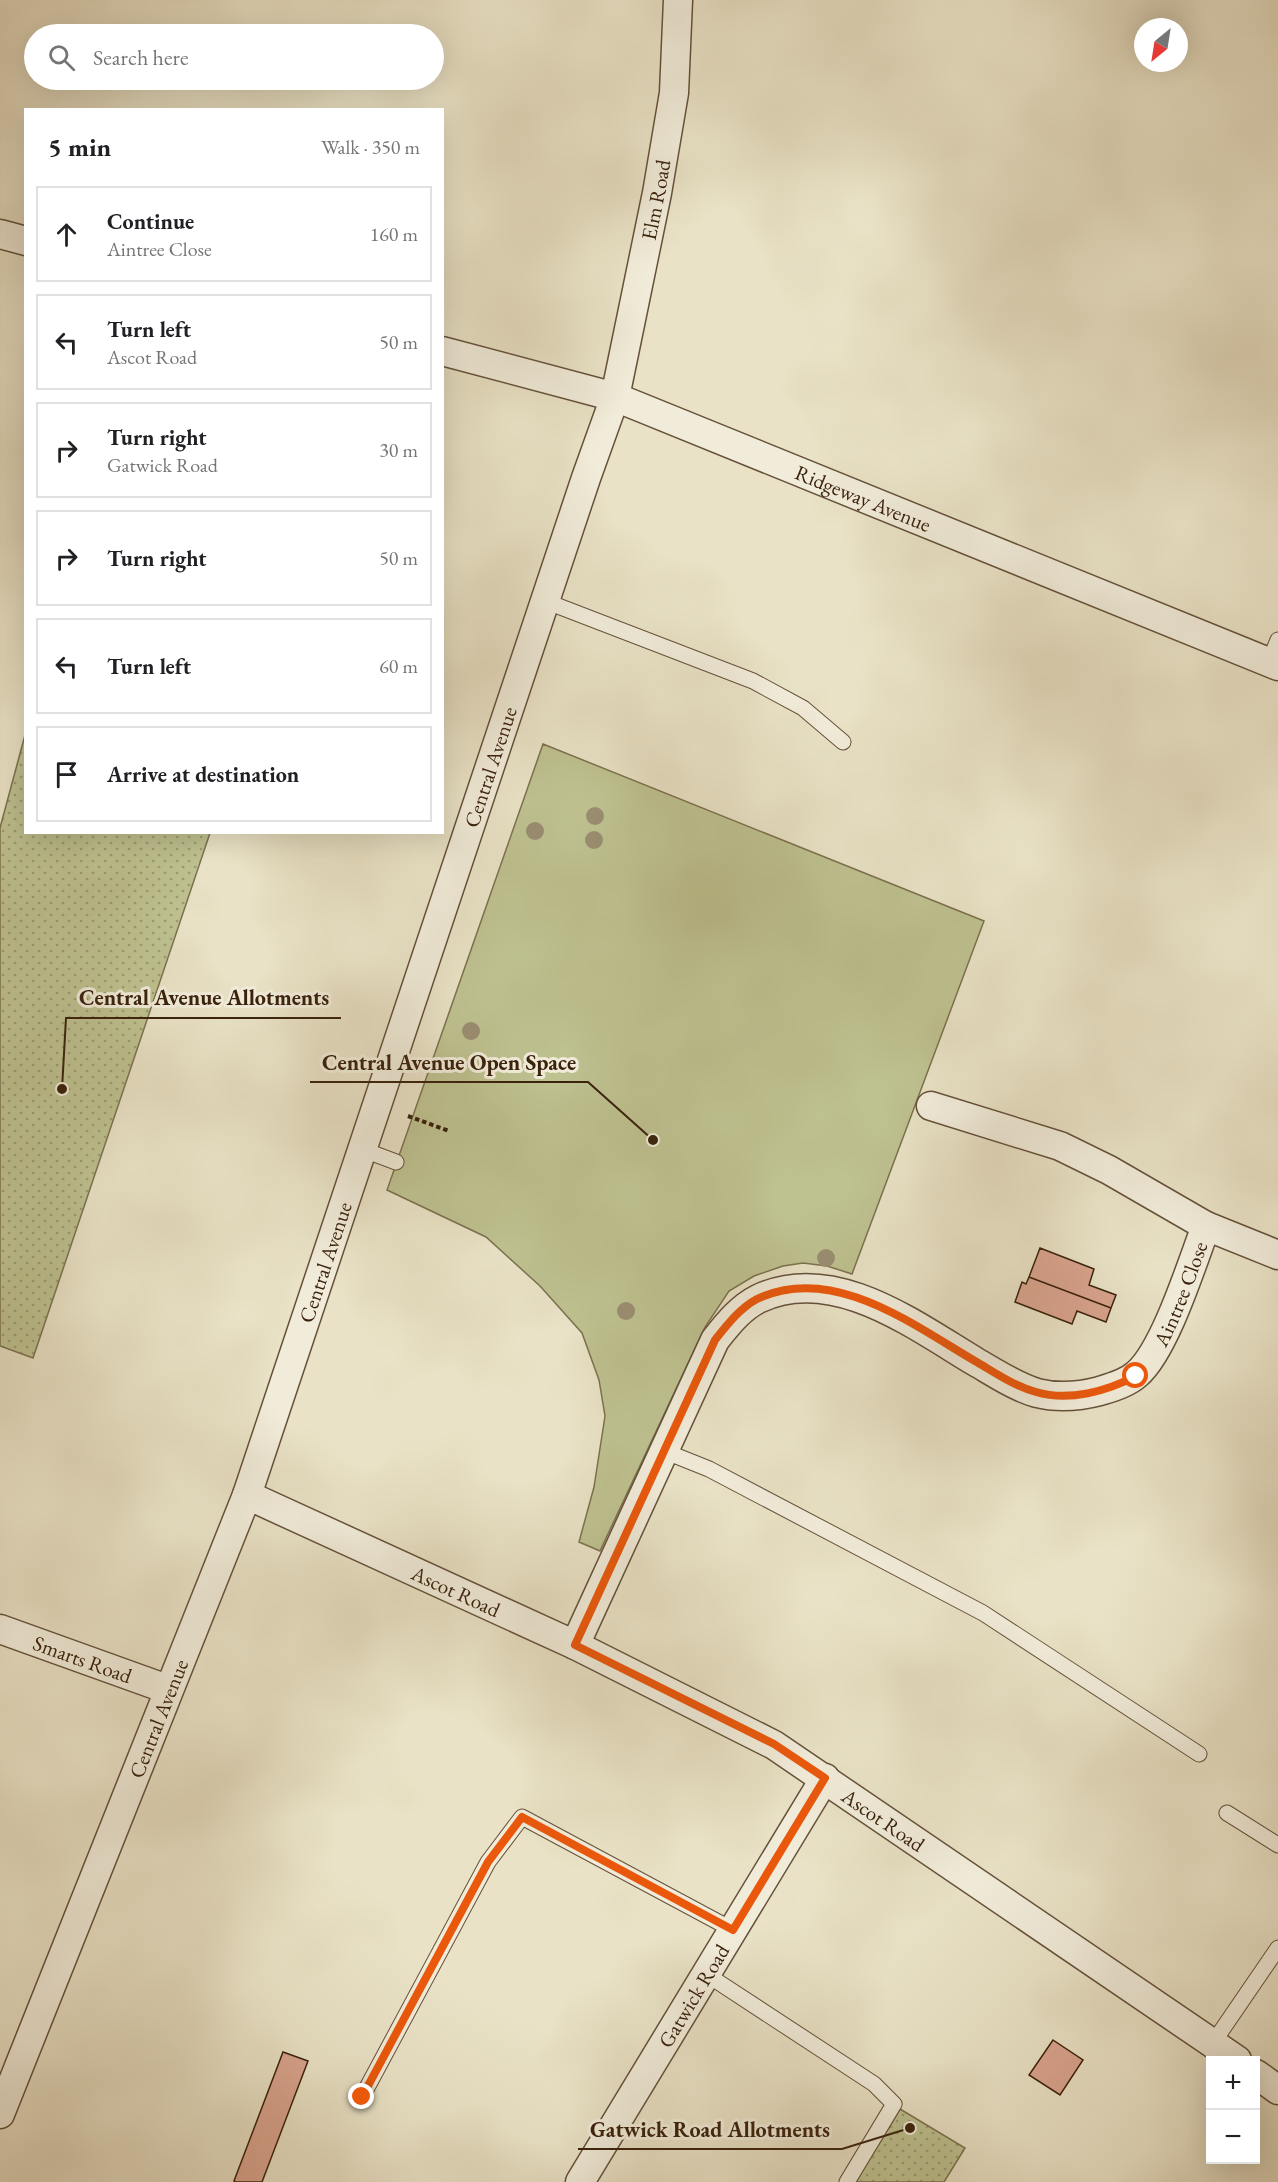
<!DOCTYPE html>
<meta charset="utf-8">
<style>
body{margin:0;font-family:"EB Garamond",serif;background:#f2f2f2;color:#202124}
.controls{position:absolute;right:18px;bottom:18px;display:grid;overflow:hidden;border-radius:0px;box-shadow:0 6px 24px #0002}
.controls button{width:54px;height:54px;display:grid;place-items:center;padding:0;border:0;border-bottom:2px solid #e0e0e0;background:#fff;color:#202124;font:30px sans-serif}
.compass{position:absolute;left:1134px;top:18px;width:54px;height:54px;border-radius:50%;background:#fff;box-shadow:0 6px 24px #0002;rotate:210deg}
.stop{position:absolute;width:18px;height:18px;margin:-14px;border:4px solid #ea580c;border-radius:50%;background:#fff}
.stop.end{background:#ea580c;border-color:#fff;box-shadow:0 2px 6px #0008}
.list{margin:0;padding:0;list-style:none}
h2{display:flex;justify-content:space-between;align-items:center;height:78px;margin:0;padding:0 24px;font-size:26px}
h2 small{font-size:20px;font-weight:400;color:#757577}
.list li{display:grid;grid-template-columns:39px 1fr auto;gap:18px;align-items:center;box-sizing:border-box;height:96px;margin:0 12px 12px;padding:0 12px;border:2px solid #e0e0e0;border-radius:0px}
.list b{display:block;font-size:22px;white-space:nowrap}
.list p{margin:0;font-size:20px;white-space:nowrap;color:#757577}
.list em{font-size:20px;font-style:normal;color:#757577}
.icon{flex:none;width:33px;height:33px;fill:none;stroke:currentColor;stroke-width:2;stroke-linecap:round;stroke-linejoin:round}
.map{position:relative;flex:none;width:1278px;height:2182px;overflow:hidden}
.search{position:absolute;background:#fff;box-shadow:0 6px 24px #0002;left:24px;top:24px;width:420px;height:66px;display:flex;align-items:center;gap:15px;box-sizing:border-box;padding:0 21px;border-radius:33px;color:#757577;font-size:22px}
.panel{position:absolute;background:#fff;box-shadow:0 6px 24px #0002;left:24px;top:108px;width:420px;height:726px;border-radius:0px}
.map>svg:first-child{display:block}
.grass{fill:url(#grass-dots);stroke:#7c714e;stroke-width:1.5}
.park{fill:#bec190;stroke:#7c714e;stroke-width:1.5}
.building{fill:#d9a48e;stroke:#39210b;stroke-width:1.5}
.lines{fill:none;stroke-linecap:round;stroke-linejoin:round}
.service-casing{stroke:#65513a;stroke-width:17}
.minor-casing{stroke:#65513a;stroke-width:31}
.path{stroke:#39210b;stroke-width:4;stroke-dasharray:4.5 3;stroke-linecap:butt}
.service{stroke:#f1ecda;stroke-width:15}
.minor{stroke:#f1ecda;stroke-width:28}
.tree{fill:#9a8e71}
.route{stroke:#ea580c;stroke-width:8}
.labels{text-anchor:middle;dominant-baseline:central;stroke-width:6;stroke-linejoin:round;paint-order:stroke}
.street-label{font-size:21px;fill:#39210b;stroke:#f1ecda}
.leader{fill:none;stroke:#39210b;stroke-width:2}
.callout-dot{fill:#39210b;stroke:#f1ecda;stroke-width:2}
.callout-label{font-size:22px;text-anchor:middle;font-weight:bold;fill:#39210b;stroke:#f1ecda;stroke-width:6;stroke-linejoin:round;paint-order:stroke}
</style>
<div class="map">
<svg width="1278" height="2182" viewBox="0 0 1278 2182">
<defs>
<pattern id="grass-dots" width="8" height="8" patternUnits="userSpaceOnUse" patternTransform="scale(1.5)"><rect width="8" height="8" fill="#bec190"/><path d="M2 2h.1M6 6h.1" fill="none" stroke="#9b9c74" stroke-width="1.8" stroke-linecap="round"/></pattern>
</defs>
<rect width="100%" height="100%" fill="#e9e2c6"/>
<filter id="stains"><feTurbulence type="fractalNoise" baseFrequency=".00333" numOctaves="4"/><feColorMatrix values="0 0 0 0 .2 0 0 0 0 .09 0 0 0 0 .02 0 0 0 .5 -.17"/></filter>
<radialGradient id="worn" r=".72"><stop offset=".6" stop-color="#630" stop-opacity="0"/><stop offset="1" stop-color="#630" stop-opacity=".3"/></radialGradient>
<path class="grass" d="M25 735 26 832 210 833 33 1358 0 1346V828Z
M900 2109 965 2148 944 2182H856Z"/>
<path class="park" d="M543 744 984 921 852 1274 827 1266 803 1263 783 1266 754 1276 729 1291 705 1327 600 1551 579 1542 594 1487 605 1416 599 1380 582 1333 540 1286 486 1237 387 1190Z"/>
<path class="building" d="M1040 1248 1094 1269 1089 1285 1116 1295 1111 1308 1029 1277Z
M1029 1277 1111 1308 1106 1322 1077 1311 1072 1324 1015 1302 1022 1282 1026 1284Z
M1053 2040 1083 2060 1060 2095 1029 2075Z
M283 2052 308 2061 262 2182H236L234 2181Z"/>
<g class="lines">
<defs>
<path id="service" d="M545 601 753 681 803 708 843 742
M1269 662 1278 640
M364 1150 396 1162
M664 1451 709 1469 983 1613 1199 1754
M1227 1813 1278 1845
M706 1974 874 2084 894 2104 847 2182
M1213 2043 1278 1948
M362 2097 488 1862 522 1817 733 1930"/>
<g id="minor">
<path d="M0 234 26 241"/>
<path id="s1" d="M442 351 615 397 1278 666"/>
<path d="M931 1106 1060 1146 1109 1170 1206 1226"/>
<path id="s2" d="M247 1495 575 1645 774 1745 1237 2060"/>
<path id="s3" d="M0 1629 167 1689"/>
<path id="s4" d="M575 1645 715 1340C727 1325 740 1308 758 1299 833 1263 914 1325 976 1362 995 1373 1016 1387 1037 1393 1057 1398 1081 1396 1100 1391 1113 1387 1127 1383 1137 1374 1165 1350 1192 1263 1206 1226L1278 1255"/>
<path d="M1256 2074 1278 2090"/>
<path id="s5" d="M0 2114 247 1495 586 478 615 397 657 193 674 93 678 0"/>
<path id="s6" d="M580 2182 825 1778"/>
</g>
</defs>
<use href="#service" class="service-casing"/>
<use href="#minor" class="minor-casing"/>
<path class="path" d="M408 1116 449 1131"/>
<use href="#service" class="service"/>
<use href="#minor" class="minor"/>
</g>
<g class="tree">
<circle cx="595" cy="816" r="9"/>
<circle cx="535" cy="831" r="9"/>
<circle cx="594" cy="840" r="9"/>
<circle cx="471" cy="1031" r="9"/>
<circle cx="826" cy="1258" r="9"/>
<circle cx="626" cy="1311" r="9"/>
</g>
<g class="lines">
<path class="route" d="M362 2097 488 1862 522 1817 733 1930 825 1778 774 1744 575 1645 715 1340C727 1325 740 1308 757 1299 833 1263 913 1325 975 1361 994 1372 1014 1386 1036 1392 1069 1402 1107 1391 1136 1376"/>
</g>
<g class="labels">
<g class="street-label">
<text stroke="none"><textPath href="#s5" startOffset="2026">Elm Road</textPath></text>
<text stroke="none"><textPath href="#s1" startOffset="447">Ridgeway Avenue</textPath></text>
<text stroke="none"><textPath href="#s5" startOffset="1434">Central Avenue</textPath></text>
<text stroke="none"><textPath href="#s5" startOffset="912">Central Avenue</textPath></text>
<text stroke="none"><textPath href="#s4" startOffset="898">Aintree Close</textPath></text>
<text stroke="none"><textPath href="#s2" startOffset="230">Ascot Road</textPath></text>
<text stroke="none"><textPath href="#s3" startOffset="88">Smarts Road</textPath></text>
<text stroke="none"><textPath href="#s5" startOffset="426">Central Avenue</textPath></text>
<text stroke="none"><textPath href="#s2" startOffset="716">Ascot Road</textPath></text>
<text stroke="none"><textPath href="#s6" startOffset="218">Gatwick Road</textPath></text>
</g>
</g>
<path class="leader" d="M62 1089L66 1018H341M653 1140L588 1082H310M910 2128L842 2149H578"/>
<g class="callout-dot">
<circle cx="62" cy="1089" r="6"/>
<circle cx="653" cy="1140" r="6"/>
<circle cx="910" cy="2128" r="6"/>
</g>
<g class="callout-label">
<text x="204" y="1005">Central Avenue Allotments</text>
<text x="449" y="1070">Central Avenue Open Space</text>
<text x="710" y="2137">Gatwick Road Allotments</text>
</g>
<rect width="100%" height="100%" filter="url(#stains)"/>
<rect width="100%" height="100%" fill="url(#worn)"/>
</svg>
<div class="controls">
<button>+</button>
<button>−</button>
</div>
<svg class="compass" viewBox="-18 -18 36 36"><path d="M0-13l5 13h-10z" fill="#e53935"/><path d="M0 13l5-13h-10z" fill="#757577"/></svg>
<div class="stop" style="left:1136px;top:1376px"></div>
<div class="stop end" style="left:362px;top:2097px"></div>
<div class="search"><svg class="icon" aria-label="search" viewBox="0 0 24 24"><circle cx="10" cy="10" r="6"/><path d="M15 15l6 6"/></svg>Search here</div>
<section class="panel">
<h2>5 min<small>Walk · 350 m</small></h2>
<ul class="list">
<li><svg class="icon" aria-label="ahead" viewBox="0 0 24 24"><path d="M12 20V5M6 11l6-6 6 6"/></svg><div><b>Continue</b><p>Aintree Close</p></div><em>160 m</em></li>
<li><svg class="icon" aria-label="left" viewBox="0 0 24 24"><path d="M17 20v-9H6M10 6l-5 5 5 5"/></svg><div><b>Turn left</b><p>Ascot Road</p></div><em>50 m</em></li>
<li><svg class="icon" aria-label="right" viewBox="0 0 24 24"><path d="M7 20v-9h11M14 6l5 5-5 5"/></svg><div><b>Turn right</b><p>Gatwick Road</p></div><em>30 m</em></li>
<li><svg class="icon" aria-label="right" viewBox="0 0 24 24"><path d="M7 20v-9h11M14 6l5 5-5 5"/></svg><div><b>Turn right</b></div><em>50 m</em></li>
<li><svg class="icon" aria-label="left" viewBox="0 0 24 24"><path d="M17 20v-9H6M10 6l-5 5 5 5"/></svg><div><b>Turn left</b></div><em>60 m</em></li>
<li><svg class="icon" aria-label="arrive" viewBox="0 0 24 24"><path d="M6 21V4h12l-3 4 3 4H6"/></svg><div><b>Arrive at destination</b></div></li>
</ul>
</section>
</div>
